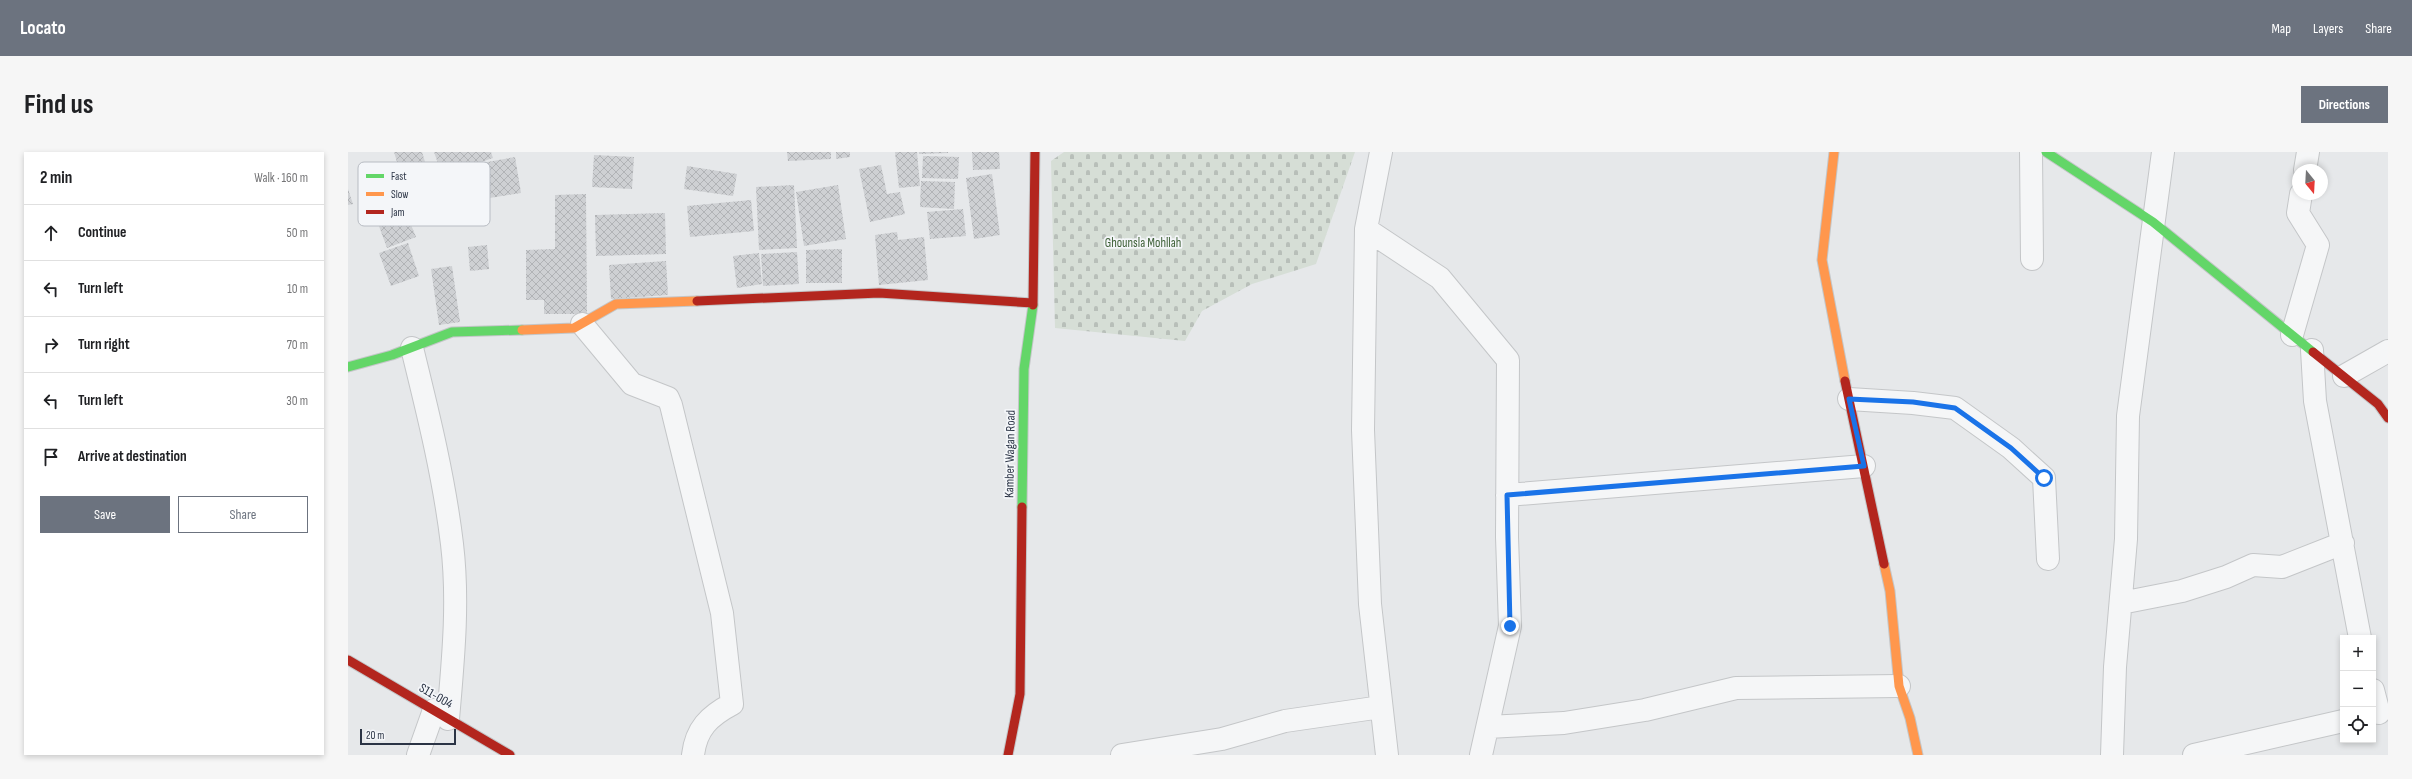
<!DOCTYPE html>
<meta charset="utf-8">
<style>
body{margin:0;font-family:"Sofia Sans Condensed",sans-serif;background:#f6f6f6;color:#202124}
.controls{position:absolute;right:12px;bottom:12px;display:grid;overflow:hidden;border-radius:0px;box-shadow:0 2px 6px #0003}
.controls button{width:36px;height:36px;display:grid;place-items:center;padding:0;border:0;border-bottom:1px solid #e0e0e0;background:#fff;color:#202124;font:20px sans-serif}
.compass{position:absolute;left:1944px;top:12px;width:36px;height:36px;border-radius:50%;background:#fff;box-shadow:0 2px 6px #0003;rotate:162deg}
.scale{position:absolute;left:12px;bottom:10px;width:96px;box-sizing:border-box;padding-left:4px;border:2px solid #2b3445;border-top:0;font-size:11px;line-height:14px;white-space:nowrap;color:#2b3445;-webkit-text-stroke:3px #f4f6f9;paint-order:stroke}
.stop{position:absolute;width:12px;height:12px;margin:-9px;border:3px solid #1a73e8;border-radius:50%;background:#fff}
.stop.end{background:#1a73e8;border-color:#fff;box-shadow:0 1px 4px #0008}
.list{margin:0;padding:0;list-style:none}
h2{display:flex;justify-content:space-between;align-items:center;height:52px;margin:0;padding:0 16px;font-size:17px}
h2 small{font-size:13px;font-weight:400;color:#757577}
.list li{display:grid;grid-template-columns:26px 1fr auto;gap:12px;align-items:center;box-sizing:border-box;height:56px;padding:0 16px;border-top:1px solid #e0e0e0}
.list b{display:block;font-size:15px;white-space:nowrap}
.list em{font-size:13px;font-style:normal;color:#757577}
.actions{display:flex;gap:8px;padding:12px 16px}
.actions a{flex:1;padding:9px 0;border:1px solid #6c737f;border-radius:0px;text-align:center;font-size:14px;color:#6c737f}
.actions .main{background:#6c737f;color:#fff}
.icon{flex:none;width:22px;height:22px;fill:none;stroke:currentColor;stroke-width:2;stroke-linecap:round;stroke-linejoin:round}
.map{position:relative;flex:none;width:2040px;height:603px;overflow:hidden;border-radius:0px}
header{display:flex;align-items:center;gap:24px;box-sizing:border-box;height:56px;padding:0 20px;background:#6c737f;color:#fff}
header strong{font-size:19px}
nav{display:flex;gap:22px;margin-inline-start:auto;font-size:14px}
.intro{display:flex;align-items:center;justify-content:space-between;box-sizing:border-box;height:96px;padding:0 24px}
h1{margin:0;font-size:28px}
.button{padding:10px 18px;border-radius:0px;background:#6c737f;color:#fff;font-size:14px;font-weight:700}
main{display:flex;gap:24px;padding:0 24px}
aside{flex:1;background:#fff;border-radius:0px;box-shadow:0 2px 6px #0003}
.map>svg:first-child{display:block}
.cemetery{fill:url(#cemetery-stones)}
.building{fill:url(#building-cross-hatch)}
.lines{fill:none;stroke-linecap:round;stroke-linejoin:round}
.street-casing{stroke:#c4c6c8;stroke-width:24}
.fast-casing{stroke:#c4c6c8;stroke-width:11}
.slow-casing{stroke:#c4c6c8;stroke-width:11}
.jam-casing{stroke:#c4c6c8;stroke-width:11}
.street{stroke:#f5f6f7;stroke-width:22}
.fast{stroke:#63d668;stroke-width:9}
.slow{stroke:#ff974d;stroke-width:9}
.jam{stroke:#b3261e;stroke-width:9}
.route{stroke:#1a73e8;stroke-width:5}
.labels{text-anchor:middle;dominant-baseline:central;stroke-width:3.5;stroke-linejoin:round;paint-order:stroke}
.park-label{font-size:13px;fill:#3f6138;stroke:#f4f6f9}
.street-label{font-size:13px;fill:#2b3445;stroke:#f4f6f9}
.key{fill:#f4f6f9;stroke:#b8bcc3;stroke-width:1}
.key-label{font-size:11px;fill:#2b3445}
</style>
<header>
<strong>Locato</strong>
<nav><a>Map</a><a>Layers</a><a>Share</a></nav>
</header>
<div class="intro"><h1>Find us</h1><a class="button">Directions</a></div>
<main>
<aside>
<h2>2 min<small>Walk · 160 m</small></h2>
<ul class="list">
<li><svg class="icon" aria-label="ahead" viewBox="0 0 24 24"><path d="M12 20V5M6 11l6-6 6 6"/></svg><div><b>Continue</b></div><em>50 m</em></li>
<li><svg class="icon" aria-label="left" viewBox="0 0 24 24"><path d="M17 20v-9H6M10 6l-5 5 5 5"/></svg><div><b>Turn left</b></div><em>10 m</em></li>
<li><svg class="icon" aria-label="right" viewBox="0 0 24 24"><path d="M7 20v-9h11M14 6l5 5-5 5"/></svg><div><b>Turn right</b></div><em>70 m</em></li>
<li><svg class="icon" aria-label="left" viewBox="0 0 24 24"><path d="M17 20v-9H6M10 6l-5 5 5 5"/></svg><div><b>Turn left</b></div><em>30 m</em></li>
<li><svg class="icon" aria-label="arrive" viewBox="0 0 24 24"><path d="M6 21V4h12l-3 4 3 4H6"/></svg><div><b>Arrive at destination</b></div></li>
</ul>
<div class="actions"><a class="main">Save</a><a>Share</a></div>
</aside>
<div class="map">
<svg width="2040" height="603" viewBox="0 0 2040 603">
<defs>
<pattern id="cemetery-stones" width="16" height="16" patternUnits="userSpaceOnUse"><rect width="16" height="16" fill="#d6ded6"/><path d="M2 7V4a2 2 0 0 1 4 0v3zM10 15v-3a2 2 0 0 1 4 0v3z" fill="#b8bfb9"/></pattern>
<pattern id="building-cross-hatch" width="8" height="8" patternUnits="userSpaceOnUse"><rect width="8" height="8" fill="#ced0d3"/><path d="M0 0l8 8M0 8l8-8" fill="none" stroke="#b1b3b6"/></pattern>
</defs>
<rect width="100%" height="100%" fill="#e6e8ea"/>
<path class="cemetery" d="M716 0H1007L968 112 904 132 854 159 837 189 707 176 703 9Z"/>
<path class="building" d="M46 0H74L78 13 52 20Z
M86 0H143L145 6 94 23Z
M439 0H483V7L440 9Z
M488 0H502V5L488 7Z
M547 0H569L572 34 551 36Z
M571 0H600V1L571 2Z
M624 0H651L652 17 625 18Z
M246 3 286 5 284 37 244 35Z
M575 4 611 5 610 27 574 26Z
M167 5 173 41 135 47 128 12Z
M533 13 539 42 552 40 557 62 522 70 511 17Z
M339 14 389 22 385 44 336 37Z
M644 22 652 83 626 87 618 26Z
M573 29 607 30 606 57 572 55Z
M446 33 449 96 411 98 408 35Z
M490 33 498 87 456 94 448 40Z
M0 37 5 52 0 53Z
M238 42 239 162H196V148H178V98L207 97V43Z
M53 48 68 85 39 96 25 58Z
M403 48 406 79 342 85 339 54Z
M615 57 618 84 582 87 579 60Z
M317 61 318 102 248 104 247 63Z
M549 80 550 88 576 85 580 128 531 133 527 83Z
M60 91 71 124 43 134 31 101Z
M139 93 141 117 122 119 120 95Z
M494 97V131H458V98Z
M449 100 451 132 415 134 413 102Z
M411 101 414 132 389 136 385 104Z
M318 109 320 143 263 147 261 113Z
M104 114 112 170 91 173 83 117Z"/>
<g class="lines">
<defs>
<path id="street" d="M1033 0 1018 77 1015 278 1022 452 1039 603
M1683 0 1684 107
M1957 18 1960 0
M1018 77 1092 126 1160 208 1159 385 1162 474 1133 603
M234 172 284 232 320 246 323 253 374 461 384 552C361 564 348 577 345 603
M1944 183 1970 93 1950 61 1953 42
M64 196C80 261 96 325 104 392 111 450 105 509 100 567
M1964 198 1967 249 2012 486
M1996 224 2040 199
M1501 247 1565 251 1607 256 1663 296 1696 326 1700 407
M1159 343 1516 314
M1773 451 1834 439 1878 425 1905 413 1934 415 1995 391
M2025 538 2031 561
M1140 575 1216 571 1297 558 1388 536 1551 534
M70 603 86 558
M774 603 874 587 937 569 1033 555
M1764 603 1767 515 1778 387 1780 264 1815 0
M1846 603 1995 569"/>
<path id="fast" d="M1698 0 1805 70 1965 200
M0 215 44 203 104 180 174 178
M674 355 676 217 685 153"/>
<path id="slow" d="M1486 0 1474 108 1497 229
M174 178 226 176 268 152 349 149
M1536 412 1542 439 1551 534 1562 566 1570 603"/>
<path id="jam" d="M349 149 531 141 685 151
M685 153 687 0
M1965 200 2030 252 2040 266
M1497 229 1536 412
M0 508 162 603
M660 603 672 542 674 355"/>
</defs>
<use href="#street" class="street-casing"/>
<use href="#fast" class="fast-casing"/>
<use href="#slow" class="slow-casing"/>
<use href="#jam" class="jam-casing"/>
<use href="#street" class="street"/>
<use href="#fast" class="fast"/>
<use href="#slow" class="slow"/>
<use href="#jam" class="jam"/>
</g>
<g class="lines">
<path class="route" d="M1162 474 1159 343 1516 314 1501 247 1565 250 1607 256 1663 296 1696 326"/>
</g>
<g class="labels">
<g class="park-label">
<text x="795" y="91">Ghounsla Mohllah</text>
</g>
<g class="street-label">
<text transform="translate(662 302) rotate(-89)">Kamber Wagan Road</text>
<text transform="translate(88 544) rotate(30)">S11-004</text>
</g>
</g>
<rect x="10" y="10" width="132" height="64" rx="6" class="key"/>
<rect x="18" y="22" width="18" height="4" fill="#63d668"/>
<rect x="18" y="40" width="18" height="4" fill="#ff974d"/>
<rect x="18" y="58" width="18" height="4" fill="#b3261e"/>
<g class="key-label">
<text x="43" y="28">Fast</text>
<text x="43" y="46">Slow</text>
<text x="43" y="64">Jam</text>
</g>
</svg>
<div class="controls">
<button>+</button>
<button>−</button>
<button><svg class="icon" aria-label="locate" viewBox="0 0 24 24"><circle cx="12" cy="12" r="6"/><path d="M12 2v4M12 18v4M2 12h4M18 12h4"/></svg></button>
</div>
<svg class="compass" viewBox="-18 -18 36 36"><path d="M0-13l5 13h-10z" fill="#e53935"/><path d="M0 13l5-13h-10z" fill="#757577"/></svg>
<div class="scale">20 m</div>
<div class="stop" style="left:1696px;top:326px"></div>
<div class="stop end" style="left:1162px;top:474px"></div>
</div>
</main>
